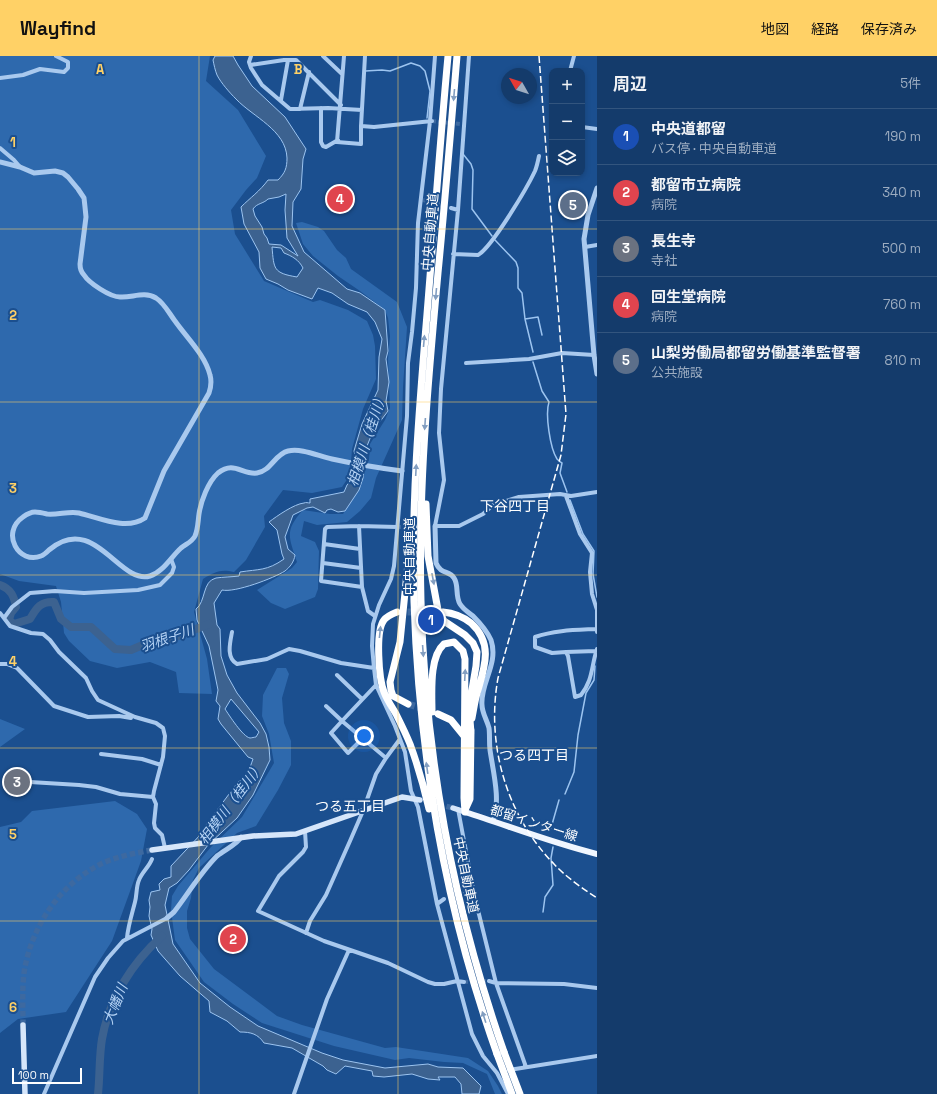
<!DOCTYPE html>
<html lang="ja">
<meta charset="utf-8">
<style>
body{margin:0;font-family:"Space Grotesk","Noto Sans JP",sans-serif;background:#1d4271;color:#f1f3f6}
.controls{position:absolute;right:12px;top:12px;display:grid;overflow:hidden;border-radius:8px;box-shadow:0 2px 6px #0003}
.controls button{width:36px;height:36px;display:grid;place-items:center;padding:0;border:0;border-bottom:1px solid #33557e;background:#143b6b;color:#f1f3f6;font:20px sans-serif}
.compass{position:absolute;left:501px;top:12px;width:36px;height:36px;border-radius:50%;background:#143b6b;box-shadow:0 2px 6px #0003;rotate:309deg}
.scale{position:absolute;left:12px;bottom:10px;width:70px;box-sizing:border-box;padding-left:4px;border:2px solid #fff;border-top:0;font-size:11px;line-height:14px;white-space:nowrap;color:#fff;-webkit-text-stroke:3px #1b4f8f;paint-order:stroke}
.you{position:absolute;left:364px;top:680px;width:14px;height:14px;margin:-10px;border:3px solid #fff;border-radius:50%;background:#1a73e8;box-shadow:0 0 0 6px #1a73e833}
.badge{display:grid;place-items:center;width:26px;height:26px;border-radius:50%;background:#ffd166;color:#fff;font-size:13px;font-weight:700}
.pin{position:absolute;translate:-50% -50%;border:2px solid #fff;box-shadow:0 1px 4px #0006}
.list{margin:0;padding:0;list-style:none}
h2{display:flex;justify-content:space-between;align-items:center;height:52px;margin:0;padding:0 16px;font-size:17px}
h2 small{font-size:13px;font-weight:400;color:#9dadc1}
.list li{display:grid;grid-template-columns:26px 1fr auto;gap:12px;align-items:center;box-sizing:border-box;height:56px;padding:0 16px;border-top:1px solid #33557e}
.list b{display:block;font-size:15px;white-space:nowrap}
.list p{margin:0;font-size:13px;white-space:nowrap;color:#9dadc1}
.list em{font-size:13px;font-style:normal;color:#9dadc1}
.icon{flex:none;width:22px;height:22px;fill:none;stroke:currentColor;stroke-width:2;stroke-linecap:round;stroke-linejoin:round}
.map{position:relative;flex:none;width:597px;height:1038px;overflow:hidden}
header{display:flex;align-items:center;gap:24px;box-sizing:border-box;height:56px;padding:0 20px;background:#ffd166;color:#111}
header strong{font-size:19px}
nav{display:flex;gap:22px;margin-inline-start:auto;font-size:14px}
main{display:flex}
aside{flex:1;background:#143b6b}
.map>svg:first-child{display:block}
.green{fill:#2e69ad}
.water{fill:#3c6290;stroke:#9cc4f0;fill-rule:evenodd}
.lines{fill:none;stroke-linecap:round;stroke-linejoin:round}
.stream{stroke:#9cc4f0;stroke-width:1.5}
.river{stroke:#3c6290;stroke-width:8}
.minor-tunnel{stroke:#3d69a0;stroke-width:4;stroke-dasharray:4 2;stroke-linecap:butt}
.secondary-tunnel{stroke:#3d69a0;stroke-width:5.5;stroke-dasharray:5.5 3;stroke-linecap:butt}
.motorway-tunnel{stroke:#3d69a0;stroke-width:7;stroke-dasharray:7 3.5;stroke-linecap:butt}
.minor{stroke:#a9c9ee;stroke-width:4}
.tertiary{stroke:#a9c9ee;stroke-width:5}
.secondary{stroke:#d6e6fa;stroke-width:5.5}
.primary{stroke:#f0f6ff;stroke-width:6}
.motorway{stroke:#fff;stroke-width:7}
.rail{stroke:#fff;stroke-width:1.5;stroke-dasharray:7 3;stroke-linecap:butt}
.motorway-bridge{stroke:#fff;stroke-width:7}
.oneway{fill:#829ec1}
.grid{fill:none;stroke:#ffd166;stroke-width:1;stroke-opacity:0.55}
.labels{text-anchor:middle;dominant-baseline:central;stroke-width:4;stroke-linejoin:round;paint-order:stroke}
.street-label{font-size:13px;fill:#fff;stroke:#1b4f8f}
.water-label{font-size:14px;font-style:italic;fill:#b5d3f5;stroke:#1b4f8f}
.neighbourhood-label{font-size:14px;fill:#fff;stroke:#1b4f8f}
.grid-label{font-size:13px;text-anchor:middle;font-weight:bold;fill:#ffd166;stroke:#1b4f8f;stroke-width:4;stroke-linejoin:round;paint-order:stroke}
</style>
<header>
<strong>Wayfind</strong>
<nav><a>地図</a><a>経路</a><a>保存済み</a></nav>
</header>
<main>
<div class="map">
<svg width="597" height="1038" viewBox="0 0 597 1038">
<rect width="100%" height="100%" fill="#1b4f8f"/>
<path class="green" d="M0 0H210L206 25 238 54 266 100 257 122 246 134 231 154 235 178 264 225 313 246 320 244 348 254 367 265 373 279 375 290 376 323 363 353 352 393 350 419 342 431 312 437 283 434 264 460 265 471 246 504 234 516C220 513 215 516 203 523L194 556 207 603 212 638 179 637 176 616 150 606 117 612 90 605 69 585 64 577 61 546 56 530 19 525 0 518Z
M302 166 318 171 324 175 337 194 346 202 351 213 397 246 407 271 403 331 402 364 376 422 371 442 360 455 347 466 317 469 304 465 301 480 315 486 319 495 318 533 315 541 285 553 271 547 257 534 292 512 297 506C289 481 284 475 303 454L330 458H343L359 434 369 403 370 388 385 364 390 352 388 303 390 280 388 262 385 254 360 235 338 220 313 200 303 188 296 167Z
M277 612H286L289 618 282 642 284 667 291 685V709L278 734 256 770 237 777 199 812 193 824 191 842 187 855V872L190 883 214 913 277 960 302 969 385 992 396 991 468 1002 488 1015 498 1030 502 1038H495L487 1018 463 1007 444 1006 409 1002 395 1004 334 990 262 967 233 948 204 926 175 884 171 854 172 840 178 830 211 791 242 761 274 707 269 678 262 660 263 639Z
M0 663 25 673 0 691Z
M115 745 137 758 147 773 141 805 112 885 66 956 18 963 0 977V771L21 766 32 755Z"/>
<path class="water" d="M215 0H233L238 9 252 30 285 61 306 93 303 103 301 133 293 146 292 170 304 196 347 233 360 237 385 254 388 295 386 303 389 326 386 345 388 355 373 375 367 390 363 422 359 434 345 455 338 456 331 453 327 454 325 457 313 451 307 452 293 459 285 481 288 493 295 499C294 506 290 511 285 515 274 522 235 537 222 534L214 547 217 569 220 573 221 600 227 619 237 637 260 667 266 678 269 691 270 704 253 739 237 762 208 789 189 814 177 827 169 832 165 849 173 888 200 927 230 951 258 970 322 997 343 1004 385 1012 428 1008 438 1011 463 1012 481 1030 479 1038H462L461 1028 455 1021H438L440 1024 428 1023 412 1018 384 1021 373 1020 372 1015 345 1010 336 1018 327 1014 323 1010 292 992 264 987C258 978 251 976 240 976L227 965 210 956 209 945 180 920 158 895 151 879 152 873 149 860 150 851 149 844 151 836 160 834 159 828 164 823 171 821V810L201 778 206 769 238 726C247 723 250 711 253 703L248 701 221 668 218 663 220 650 216 645 218 634 209 590 197 564 196 553C206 546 202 525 216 522 223 521 231 521 239 520L240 516C259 513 267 515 284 503L282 498 277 474 269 466C277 460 294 448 304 447 306 446 308 447 310 447V443L344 436 347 429 354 421 356 403 354 395 356 388 362 368 378 334 379 301 382 283 375 266 367 256 348 248 332 237 318 232 312 243 288 234 278 228 266 223 260 212 259 196 244 168 241 151C250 142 260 135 268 124H278C285 117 287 112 287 102 286 74 253 61 236 43 230 37 221 27 217 19 215 14 214 9 213 4ZM286 138 285 154 287 182 298 200 281 189 269 188 267 182 264 178 262 171 255 160 253 153C257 147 263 148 268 143L279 141ZM272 191 281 192 284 197C292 200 299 204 303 212L297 221C273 217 274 213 272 191ZM231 643 259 676 256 681C255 681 251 682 250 682 243 681 229 659 225 653Z"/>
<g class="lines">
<path class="stream" d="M365 15 382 14 390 15 411 7 420 10 425 15 430 35 427 62
M463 98 471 108 473 114 472 153 492 180
M495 184 516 206 518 212V232L522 237 525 263 533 296
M525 263 538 261 542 279
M533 306 542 335 549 346C545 358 550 392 557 403 558 404 560 406 562 407L560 417 567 436
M570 444 583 478 594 495 593 518 597 541
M565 738 574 716 578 679 586 637 594 624 595 610
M551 772 559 744
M543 856 545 841 553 829 551 802 553 791"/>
<path class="river" d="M0 529C11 533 14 540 16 551L11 557 9 564 14 568 30 563C36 553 40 545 54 546L61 563 71 571H91L115 593 131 594 152 585 170 583 209 568
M98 1038C100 1020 99 1001 102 983 109 943 132 907 162 880"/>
<path class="minor-tunnel" d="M432 65 460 68
M423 144 445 151
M397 471H415
M464 926 489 925"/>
<path class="secondary-tunnel" d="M430 746 453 752
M23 969C23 951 22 934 24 917 31 870 61 826 105 806 120 800 136 797 152 794"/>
<path class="motorway-tunnel" d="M397 556H443
M408 648 427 654"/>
<path class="minor" d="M251 0 249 6 251 12 262 29 290 53 328 52 362 54
M323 0 342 18
M344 0 337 86 361 88V70
M365 0 361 70 374 71 432 65
M435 0 430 65 418 167 416 232 412 276 408 307 407 360 394 510 391 523 379 549 373 568 372 590 374 612 376 629 395 670 405 696 411 735 418 751 437 848 472 978 483 1000 497 1017 508 1038
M469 0 458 154 441 333 439 377 444 424 435 470H459L483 458 493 449 519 441 560 438 571 440 597 436
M250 9 284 4H296L341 49
M570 15 574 0
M0 22 23 19 40 13 64 16 68 12V6L56 0
M281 44 288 4
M321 52V86L323 90 326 91 338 84
M300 53 309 16
M582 71 597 73
M0 92 14 104 20 111
M551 100 552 99
M451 152 458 154
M585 191 597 189
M453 198 478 199C492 191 527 132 535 115 537 110 538 105 539 100
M466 307 529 303 562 297 594 299
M566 440 580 478 592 497 590 516 592 538 597 554V576
M359 470 362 531 368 555 375 560
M324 488 360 493
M323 507 361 512
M362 531 321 525 325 473 327 471 359 470 397 471
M0 557 10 570 31 577 43 578 50 584 59 596 86 622 92 635 98 644 135 661 156 667 163 672 165 680 163 701 154 735 153 741 156 748 154 767 155 772 162 779 165 792
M4 562 12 551 30 537 55 535 84 537 138 534 160 529 172 517 174 511 171 503
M596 573C576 574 555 574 535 581V591L552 597 566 596 568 600 575 641 581 639C593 624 591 611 597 593
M232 576C230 587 226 602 237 608L267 603 289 593 300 595 341 607 374 612
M566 596 596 595
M0 608H7L17 612 54 650 88 661 119 660 131 662
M337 619 362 643
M376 629 342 665 386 702
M326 650 342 665 331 677 348 697 362 683
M101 698 142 703 161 709
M30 726 79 729 96 731 120 738 153 741
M458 753 474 838 496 927 526 1011
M305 775 306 791 303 796 279 820 258 855 324 885 388 907 428 926 435 928H444L457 925 464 926
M465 838H474
M437 848 444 843
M306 877 310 865 326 839 350 785 363 755 376 718 386 702 400 683
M127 882C128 870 132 858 135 846 137 839 136 831 139 824 142 816 149 811 152 803
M489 925 496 927 564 928 597 932
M509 1014 597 1000
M44 1038 95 921 108 902 123 885 167 862
M294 1038 327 943 349 894"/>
<path class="tertiary" d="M0 106 20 111 34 117 55 115 63 117 68 121 78 133 84 142 85 151 86 161 80 208C80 212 81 216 84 219 89 227 110 241 120 241 132 242 144 235 156 242 164 247 169 257 175 265 187 282 205 299 210 319 212 326 211 331 209 337L164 415 145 462C126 475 100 462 79 457 69 455 58 459 47 458 43 457 39 456 35 456 30 456 27 458 23 461 0 477 19 509 41 500 44 499 47 496 49 494 94 456 119 529 150 520 163 516 171 501 181 492 186 488 192 486 195 480 198 473 198 465 199 458 201 445 208 426 218 417 234 404 242 419 257 417 271 415 275 398 288 395 302 392 318 400 332 403 355 408 379 412 402 415
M597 132 588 159 584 183 594 299 597 318
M435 470 436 507C441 519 449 514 454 522 459 529 455 540 460 548 463 553 468 556 473 560 480 567 487 575 491 584 499 608 480 627 482 649 482 657 487 664 489 672 490 679 489 686 490 694 493 715 501 745 493 765
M167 862 174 856C188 838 200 817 217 800 224 794 238 788 241 781"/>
<path class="secondary" d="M453 752 465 756
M152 794 253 780 296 778 402 741 420 744
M23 969 25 1038"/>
<path class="primary" d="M465 756C509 770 552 787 597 798"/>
<path class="motorway" d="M448 0C440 86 434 172 427 258 419 353 411 450 414 546 419 700 445 852 497 998
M457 0C451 72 445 145 438 217 428 326 418 435 421 545 425 699 453 850 504 996
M426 448 428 500 438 554 444 565 465 579 473 587 477 596 476 610 469 651 471 677
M397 556C392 558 387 560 384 564 375 575 379 623 384 636 387 644 392 651 396 658 401 668 406 678 410 688 418 710 424 731 429 753
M443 556C454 557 462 560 471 567 493 587 485 610 478 634 475 643 474 652 472 662
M408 648 393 640 391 634 390 626 400 586 410 487
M432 656C432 637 429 601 444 588L454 586 463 595 465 603 464 742 465 756
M438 658 451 664 464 680
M465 754 470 743 471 674"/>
<path class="rail" d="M539 0 566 358 561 399 498 622C486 688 506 759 554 808 566 821 582 832 597 842"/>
<path class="motorway-bridge" d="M504 996 520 1038
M497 998 512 1038"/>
</g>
<defs><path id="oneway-solid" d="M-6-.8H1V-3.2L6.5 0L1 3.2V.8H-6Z"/></defs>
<g class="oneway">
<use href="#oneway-solid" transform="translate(454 39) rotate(95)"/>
<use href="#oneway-solid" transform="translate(436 238) rotate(95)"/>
<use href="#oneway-solid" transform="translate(424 285) rotate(-85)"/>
<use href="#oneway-solid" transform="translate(425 368) rotate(94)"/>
<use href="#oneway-solid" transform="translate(416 414) rotate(-87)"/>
<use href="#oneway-solid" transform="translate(433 523) rotate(79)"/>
<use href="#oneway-solid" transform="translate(380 576) rotate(-84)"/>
<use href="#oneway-solid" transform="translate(423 595) rotate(86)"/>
<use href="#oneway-solid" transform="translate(465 619) rotate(-87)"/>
<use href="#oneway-solid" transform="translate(427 712) rotate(-98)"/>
<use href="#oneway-solid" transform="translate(484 961) rotate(-108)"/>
</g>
<path class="grid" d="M199 0V1038M398 0V1038M0 173H597M0 346H597M0 519H597M0 692H597M0 865H597"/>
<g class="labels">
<g class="street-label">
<text transform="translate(430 176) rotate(-85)">中央自動車道</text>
<text transform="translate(409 500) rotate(-90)">中央自動車道</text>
<text transform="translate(534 767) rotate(18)">都留インター線</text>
<text transform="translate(466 819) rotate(78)">中央自動車道</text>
</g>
<g class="water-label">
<text transform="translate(367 383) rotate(-72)">相模川（桂川）</text>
<text transform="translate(167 582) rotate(-19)">羽根子川</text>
<text transform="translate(231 747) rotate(-53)">相模川（桂川）</text>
<text transform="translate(115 948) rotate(-68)">大幡川</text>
</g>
<g class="neighbourhood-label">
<text x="515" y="450">下谷四丁目</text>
<text x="534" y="699">つる四丁目</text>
<text x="350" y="750">つる五丁目</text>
</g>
</g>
<g class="grid-label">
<text x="100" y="18">A</text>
<text x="298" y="18">B</text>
<text x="13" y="91">1</text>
<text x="13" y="264">2</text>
<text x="13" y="437">3</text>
<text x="13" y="610">4</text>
<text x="13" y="783">5</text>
<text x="13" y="956">6</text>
</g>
</svg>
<div class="controls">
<button>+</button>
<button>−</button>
<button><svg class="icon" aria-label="layers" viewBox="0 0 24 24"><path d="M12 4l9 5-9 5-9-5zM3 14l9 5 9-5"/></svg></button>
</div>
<svg class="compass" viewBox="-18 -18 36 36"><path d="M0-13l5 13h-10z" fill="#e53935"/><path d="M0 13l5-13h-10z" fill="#9dadc1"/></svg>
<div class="scale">100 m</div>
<div class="you"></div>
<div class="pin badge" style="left:431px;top:564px;background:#1a4fb4">1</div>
<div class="pin badge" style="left:233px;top:883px;background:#e0444e">2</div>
<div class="pin badge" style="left:17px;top:726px;background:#6b7280">3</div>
<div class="pin badge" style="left:340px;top:143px;background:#e0444e">4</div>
<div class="pin badge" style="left:573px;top:149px;background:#5c6f8a">5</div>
</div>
<aside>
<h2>周辺<small>5件</small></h2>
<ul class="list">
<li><span class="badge" style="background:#1a4fb4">1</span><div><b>中央道都留</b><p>バス停 · 中央自動車道</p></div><em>190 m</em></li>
<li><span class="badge" style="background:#e0444e">2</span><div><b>都留市立病院</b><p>病院</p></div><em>340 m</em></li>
<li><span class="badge" style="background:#6b7280">3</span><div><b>長生寺</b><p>寺社</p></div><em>500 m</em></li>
<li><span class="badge" style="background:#e0444e">4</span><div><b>回生堂病院</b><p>病院</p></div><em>760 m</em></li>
<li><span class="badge" style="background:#5c6f8a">5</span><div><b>山梨労働局都留労働基準監督署</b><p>公共施設</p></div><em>810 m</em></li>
</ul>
</aside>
</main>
